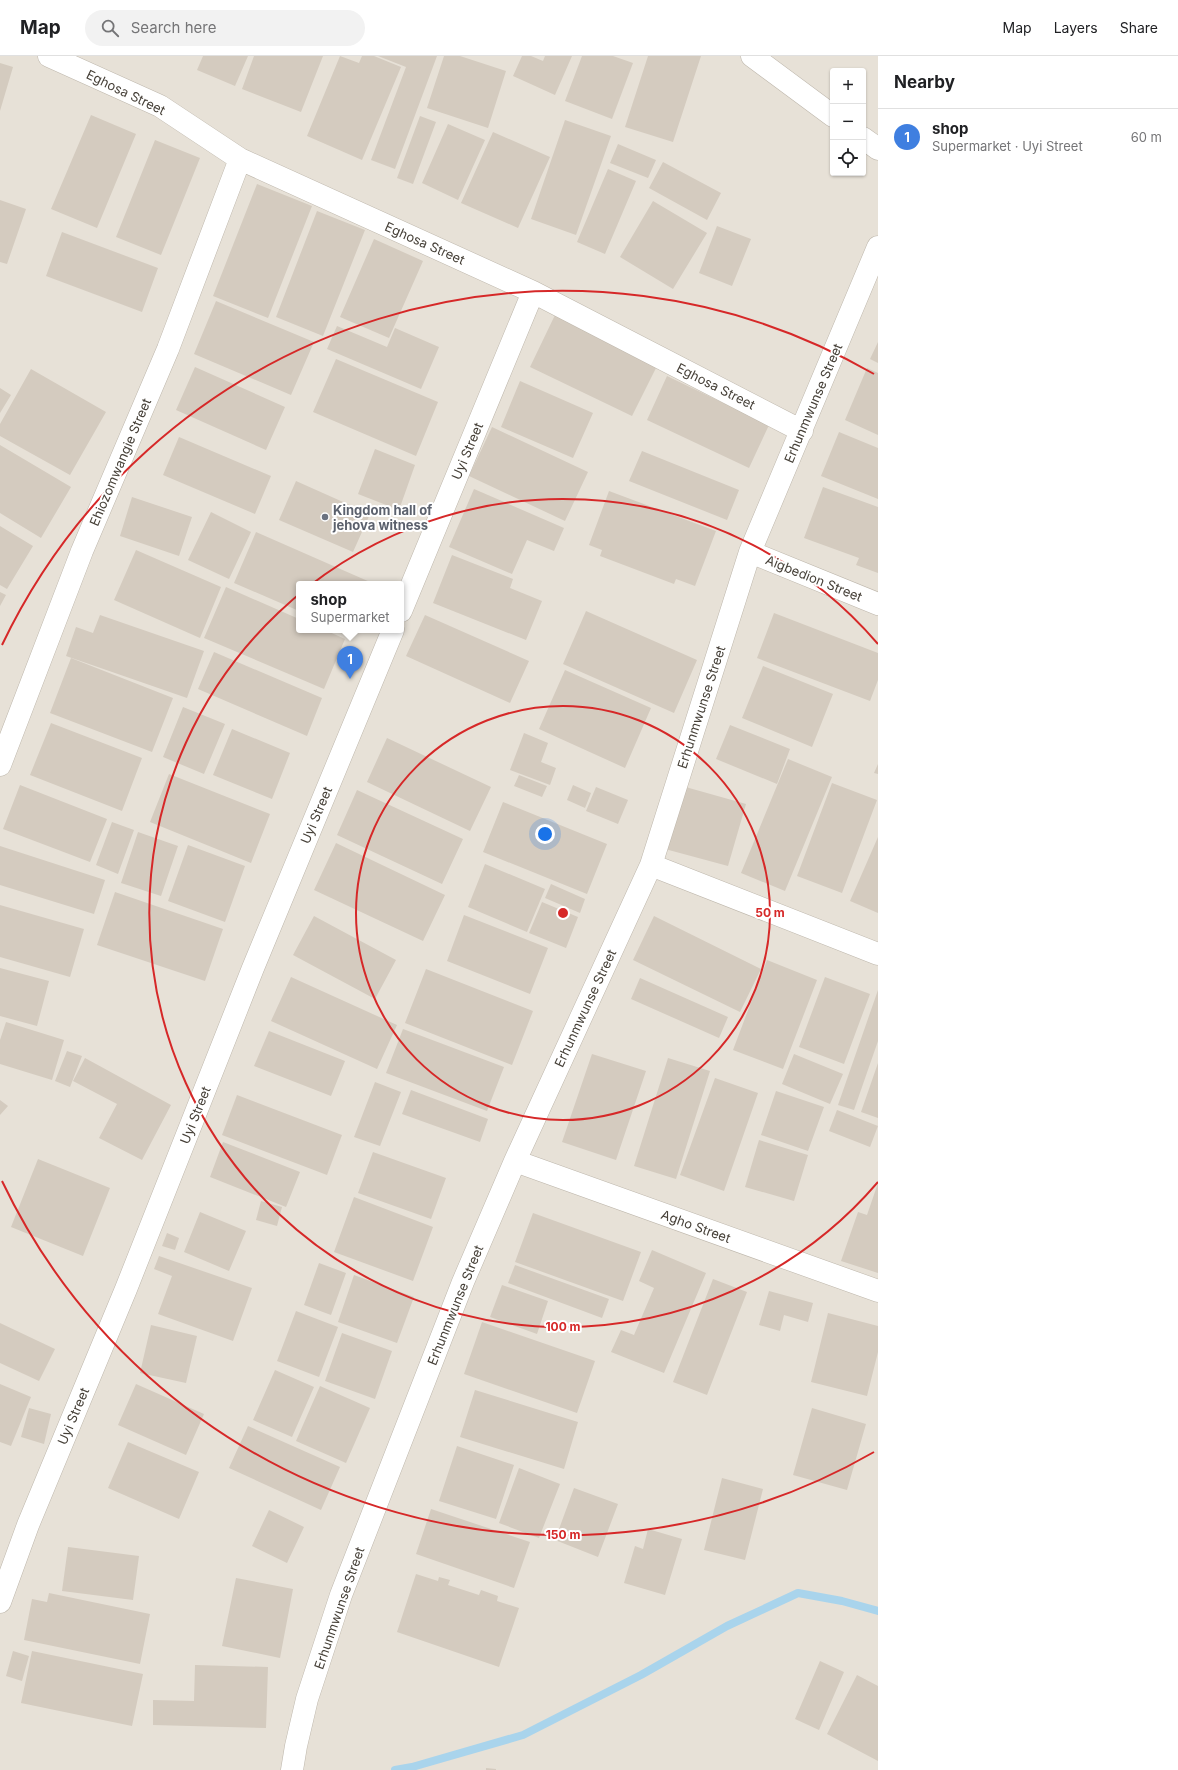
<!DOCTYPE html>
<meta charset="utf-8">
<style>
body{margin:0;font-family:Inter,sans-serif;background:#f2f2f2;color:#202124}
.controls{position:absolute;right:12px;top:12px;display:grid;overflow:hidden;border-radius:4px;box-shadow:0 1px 3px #0004}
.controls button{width:36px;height:36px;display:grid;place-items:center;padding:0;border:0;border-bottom:1px solid #e0e0e0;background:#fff;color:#202124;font:20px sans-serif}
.you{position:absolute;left:545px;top:778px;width:14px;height:14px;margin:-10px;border:3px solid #fff;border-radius:50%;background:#1a73e8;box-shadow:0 0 0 6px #1a73e833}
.badge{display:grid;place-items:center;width:26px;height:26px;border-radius:50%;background:#eb3a28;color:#fff;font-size:13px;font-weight:700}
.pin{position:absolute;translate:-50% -33px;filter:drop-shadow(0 1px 2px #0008)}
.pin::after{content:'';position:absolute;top:21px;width:14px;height:12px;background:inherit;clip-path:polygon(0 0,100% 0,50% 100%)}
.popup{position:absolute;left:296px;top:525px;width:108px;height:52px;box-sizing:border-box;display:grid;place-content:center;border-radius:4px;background:#fff;filter:drop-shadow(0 1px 3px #0005);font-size:13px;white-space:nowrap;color:#757577}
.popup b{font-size:15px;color:#202124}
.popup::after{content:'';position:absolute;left:50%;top:100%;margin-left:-8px;border:8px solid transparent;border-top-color:#fff}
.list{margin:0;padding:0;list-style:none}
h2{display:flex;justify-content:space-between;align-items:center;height:52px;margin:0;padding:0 16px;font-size:17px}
h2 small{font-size:13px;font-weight:400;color:#757577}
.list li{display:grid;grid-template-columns:26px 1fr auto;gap:12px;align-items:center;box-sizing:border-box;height:56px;padding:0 16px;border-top:1px solid #e0e0e0}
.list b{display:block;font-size:15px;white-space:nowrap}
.list p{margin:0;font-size:13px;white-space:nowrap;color:#757577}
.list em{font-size:13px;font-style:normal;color:#757577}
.icon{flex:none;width:22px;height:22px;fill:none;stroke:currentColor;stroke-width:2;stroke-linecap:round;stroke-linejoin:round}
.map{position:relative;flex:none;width:878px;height:1714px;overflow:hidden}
header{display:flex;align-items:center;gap:24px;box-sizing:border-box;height:56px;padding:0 20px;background:#fff;border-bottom:1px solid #e0e0e0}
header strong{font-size:19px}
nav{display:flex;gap:22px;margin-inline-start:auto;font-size:14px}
.search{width:280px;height:36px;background:#f2f2f2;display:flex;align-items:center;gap:10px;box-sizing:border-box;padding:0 14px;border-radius:22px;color:#757577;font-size:15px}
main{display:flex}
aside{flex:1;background:#fff}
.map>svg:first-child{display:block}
.residential{fill:#e7e1d7;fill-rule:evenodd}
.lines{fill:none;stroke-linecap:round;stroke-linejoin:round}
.stream{stroke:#a9d4ec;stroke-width:8}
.building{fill:#d4cbbf}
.minor-casing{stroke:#beb7ac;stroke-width:23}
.minor{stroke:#fff;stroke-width:22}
.ring{fill:none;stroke:#d62828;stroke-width:2}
.worship-dot{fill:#6b7280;stroke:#fff;stroke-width:1.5}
.labels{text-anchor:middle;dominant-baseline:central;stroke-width:4;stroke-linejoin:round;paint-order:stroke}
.street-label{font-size:13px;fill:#464038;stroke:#fff}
.worship-label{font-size:13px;font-weight:bold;fill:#5b616d;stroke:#fff;text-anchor:start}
.centre{fill:#d62828;stroke:#fff;stroke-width:2}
.ring-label{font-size:12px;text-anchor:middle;font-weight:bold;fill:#d62828;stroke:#fff;stroke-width:4;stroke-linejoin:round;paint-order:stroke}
</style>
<header>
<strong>Map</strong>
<div class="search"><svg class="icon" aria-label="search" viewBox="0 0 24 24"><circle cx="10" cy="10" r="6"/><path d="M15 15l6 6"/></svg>Search here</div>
<nav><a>Map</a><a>Layers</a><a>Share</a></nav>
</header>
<main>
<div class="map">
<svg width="878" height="1714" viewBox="0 0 878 1714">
<rect width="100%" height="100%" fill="#f3efe9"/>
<path class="residential" d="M0 0H878V1714H0ZM833 15H863V117H833ZM299 528H401V574H299Z"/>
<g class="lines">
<path class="stream" d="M395 1714 412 1711 523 1679 641 1619 727 1570 798 1537 842 1545 878 1555"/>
</g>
<path class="building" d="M203 0H248L235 30 197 14Z
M254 0H323L301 56 242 33Z
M340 0 359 7 362 0H374L401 11 362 104 307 80Z
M378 0H437L395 113 371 104 406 11Z
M444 0H460L506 15 488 72 427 52Z
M522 0H531L543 5 545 0H572L555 39 513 20Z
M582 0H613L633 7 612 63 565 45Z
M648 0H701L673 86 625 71Z
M0 7 13 11 0 55Z
M91 59 136 78 97 172 51 153Z
M420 60 436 66 413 128 397 122Z
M565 64 611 80 576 179 531 163Z
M448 68 485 84 458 144 422 127Z
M493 76 550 101 518 172 461 147Z
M155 84 200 102 161 199 116 181Z
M618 88 656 104 648 122 610 107Z
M663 106 721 137 707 164 649 132Z
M608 113 636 125 605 198 577 186Z
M257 128 312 150 268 262 213 240Z
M0 144 26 153 7 208 0 206Z
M653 145 707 177 673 233 620 201Z
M317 155 365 174 323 280 276 261Z
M717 170 751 183 732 230 699 217Z
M62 176 158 212 142 256 46 220Z
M374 183 423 205 389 282 340 261Z
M216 245 314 286 291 339 194 298Z
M555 259 657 310 632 360 530 311Z
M337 270 387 291 395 272 439 291 421 333 327 293Z
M878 286V307L870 303Z
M336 303 438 346 416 400 313 356Z
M195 311 285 351 266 394 176 354Z
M867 312 878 317V379L845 364Z
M31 313 106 356 70 419 0 380V368Z
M667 320 769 369 749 412 647 364Z
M520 325 593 357 573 402 501 371Z
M0 332 11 339 0 357Z
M492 371 588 416 565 465 469 420Z
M839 376 878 392V443L821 420Z
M179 381 271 420 255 458 163 419Z
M0 389 71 431 41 482 0 457Z
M375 393 415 409 399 454 358 438Z
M642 395 739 434 727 464 629 425Z
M296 425 370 458 353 496 279 464Z
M823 431 878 451V517L856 509 859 502 804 482Z
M474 433 564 472 554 495 527 484 512 518 449 491Z
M609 435 716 475 695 530 676 523 674 528 600 500 602 494 589 489Z
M132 441 192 461 179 500 120 480Z
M211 456 251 476 229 523 188 504Z
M0 470 33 490 7 533 0 529Z
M256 476 370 526 369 528H299V555L234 527Z
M136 494 221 531 200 582 114 544Z
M452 499 513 523 510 532 542 545 526 584 433 547Z
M226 531 299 563V574H325L345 583 324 633 204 582Z
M0 536 6 539 0 550Z
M586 555 697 604 674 657 563 608Z
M774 557 878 597V624L870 645 757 602Z
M100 559 204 595 187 642 66 600 76 571 93 577Z
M425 559 529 605 510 647 406 600Z
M214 596 322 642 307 680 198 633Z
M71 602 173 642 152 696 50 657Z
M763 610 833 638 812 691 742 662Z
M565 614 651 652 625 712 539 673Z
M183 651 225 668 204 718 163 701Z
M51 667 142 702 122 755 30 719Z
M730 669 790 693 777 728 716 703Z
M232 673 290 697 272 743 213 719Z
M524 677 548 687 541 706 556 712 550 729 510 714Z
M387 682 491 731 470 775 367 726Z
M788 703 832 721 785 835 741 817Z
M878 708V718L874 717Z
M169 718 270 758 251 807 150 766Z
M519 719 547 730 542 741 514 730Z
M832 727 877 744 842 837 797 820Z
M20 729 107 763 90 806 3 773Z
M573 729 591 737 585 752 567 744Z
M682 730 746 748 728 810 665 793Z
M596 731 628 744 618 768 586 755Z
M357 734 463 783 442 828 337 779Z
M503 746 607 788 587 838 483 796Z
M112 766 134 774 118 818 96 809Z
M138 776 178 790 161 840 121 827Z
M878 781V857L850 845Z
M336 787 445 839 423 885 314 834Z
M188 789 245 810 225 866 168 845Z
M0 790 105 824 94 858 0 829Z
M485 808 545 833 527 876 468 851Z
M551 828 585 843 580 857 545 842Z
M115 836 223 873 205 925 97 889Z
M542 846 578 861 566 892 529 877Z
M0 849 84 873 70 921 0 901Z
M464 859 548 892 530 938 447 905Z
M314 860 396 904 375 943 293 899Z
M654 860 761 913 740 956 633 904Z
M767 904 817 924 783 1013 733 994Z
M0 912 49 925 37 970 0 960Z
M426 913 533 955 512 1009 405 967Z
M291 921 397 969 377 1013 271 965Z
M825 921 870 938 844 1008 799 991Z
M640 922 728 961 719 982 631 943Z
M878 934V985L854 1054 838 1049Z
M6 966 64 984 52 1024 0 1008V984Z
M403 973 504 1011 487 1055 386 1017Z
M269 975 345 1005 331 1040 254 1010Z
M67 995 82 1000 70 1031 55 1025Z
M592 998 646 1015 616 1104 562 1086Z
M794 998 843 1018 830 1048 782 1028Z
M85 1002 171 1049 142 1104 99 1082 117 1048 73 1025Z
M668 1002 710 1015 676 1123 634 1110Z
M878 1007V1062L861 1056Z
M715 1022 758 1037 724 1135 680 1119Z
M375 1026 401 1036 380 1090 354 1081Z
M411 1034 488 1063 480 1086 402 1058Z
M776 1035 824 1051 808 1095 761 1079Z
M237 1039 342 1079 327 1119 222 1079Z
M0 1044 8 1050 0 1059Z
M837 1054 878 1070 870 1091 829 1075Z
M759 1084 808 1099 794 1145 745 1131Z
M223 1086 300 1116 286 1151 210 1121Z
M373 1096 446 1122 431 1163 358 1137Z
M38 1103 110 1132 83 1200 11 1171Z
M878 1127V1217L841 1205 858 1156 867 1159Z
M354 1141 433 1171 413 1225 334 1196Z
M261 1145 282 1151 277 1170 256 1164Z
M200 1156 246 1175 229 1215 184 1196Z
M533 1157 641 1196 623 1245 515 1206Z
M167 1177 179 1182 175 1194 162 1190Z
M652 1194 706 1217 664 1317 611 1296 621 1274 634 1279 654 1232 639 1225Z
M159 1200 252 1232 233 1285 158 1258 172 1220 154 1213Z
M319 1207 346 1217 331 1259 304 1249Z
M515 1209 609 1243 602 1262 508 1227Z
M354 1219 414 1241 397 1287 338 1266Z
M713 1223 747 1236 707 1339 673 1326Z
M502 1229 548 1245 537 1278 490 1261Z
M769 1235 813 1247 808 1266 784 1259 780 1275 759 1269Z
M296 1255 338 1271 319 1321 277 1305Z
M828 1257 878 1270V1296L867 1340 811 1326Z
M482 1266 595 1305 577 1357 464 1318Z
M0 1267 55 1293 39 1325 0 1307Z
M151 1269 197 1280 186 1327 140 1317Z
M342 1277 392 1295 375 1343 325 1325Z
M275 1314 314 1331 292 1381 253 1364Z
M0 1328 31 1341 11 1390 0 1386Z
M136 1328 204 1358 186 1399 118 1369Z
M320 1330 370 1352 346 1407 296 1385Z
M475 1334 578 1366 564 1413 460 1381Z
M29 1352 51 1358 44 1388 21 1381Z
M812 1352 866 1368 847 1434 793 1419Z
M248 1370 340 1411 321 1454 229 1412Z
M128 1386 199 1416 179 1463 108 1432Z
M457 1390 514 1409 496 1463 439 1445Z
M519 1412 560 1428 539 1482 499 1467Z
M722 1422 763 1433 745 1504 704 1494Z
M574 1432 618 1448 598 1501 555 1484Z
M431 1453 530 1486 514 1532 416 1498Z
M269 1454 304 1471 287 1507 252 1490Z
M648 1473 682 1483 665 1539 624 1527 635 1490 643 1493Z
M68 1491 139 1500 133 1544 62 1535Z
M416 1518 438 1525 439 1521 450 1524 448 1529 479 1539 481 1534 498 1540 497 1545 519 1552 499 1611 397 1576Z
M236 1522 293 1533 280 1602 222 1590Z
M49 1537 150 1558 140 1608 24 1584 32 1543 47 1546Z
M13 1595 29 1600 22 1625 6 1620Z
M32 1595 143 1618 132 1670 21 1647Z
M820 1605 844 1616 819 1674 795 1663Z
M195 1609 268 1611 266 1672 153 1669V1644L194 1645Z
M857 1619 878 1630V1705L827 1678Z
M486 1712 496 1713V1714H486Z"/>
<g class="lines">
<defs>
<path id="minor" d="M49 0 160 50 240 103 533 236 802 375
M752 0 833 60
M863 82 878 93
M750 496 878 548
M401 555 533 236
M0 709 82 495 168 293 240 103
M651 809 878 898
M515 1105 878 1235
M0 1546 28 1469 126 1233 253 912 393 574
M292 1714 296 1690 307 1643 341 1539 463 1226 515 1105 651 809 750 496 878 191"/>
</defs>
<use href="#minor" class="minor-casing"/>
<use href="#minor" class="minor"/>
</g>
<g class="ring">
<circle cx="563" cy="857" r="207"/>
<path d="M878 1126A414 414 0 1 1 878 588"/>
<path d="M874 1396A622 622 0 0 1 2 1125M2 589A622 622 0 0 1 874 318"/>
</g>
<circle class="worship-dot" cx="325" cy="461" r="4"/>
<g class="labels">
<g class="street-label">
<text transform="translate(126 36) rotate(26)">Eghosa Street</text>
<text transform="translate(425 187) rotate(24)">Eghosa Street</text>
<text transform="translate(716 330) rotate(27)">Eghosa Street</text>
<text transform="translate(813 347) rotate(-67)">Erhunmwunse Street</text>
<text transform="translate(467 395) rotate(-67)">Uyi Street</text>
<text transform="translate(120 406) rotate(-67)">Ehiozomwangie Street</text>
<text transform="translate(814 522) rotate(22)">Aigbedion Street</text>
<text transform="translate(701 651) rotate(-72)">Erhunmwunse Street</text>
<text transform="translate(316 759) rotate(-67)">Uyi Street</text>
<text transform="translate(585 952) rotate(-65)">Erhunmwunse Street</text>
<text transform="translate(195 1059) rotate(-68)">Uyi Street</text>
<text transform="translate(696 1170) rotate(20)">Agho Street</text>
<text transform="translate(455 1249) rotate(-68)">Erhunmwunse Street</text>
<text transform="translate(73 1360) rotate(-67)">Uyi Street</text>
<text transform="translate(339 1552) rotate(-71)">Erhunmwunse Street</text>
</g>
<g class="worship-label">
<text x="333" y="454">Kingdom hall of<tspan x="333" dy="15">jehova witness</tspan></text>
</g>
</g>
<circle cx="563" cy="857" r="6" class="centre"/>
<g class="ring-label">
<text x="770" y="861">50 m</text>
<text x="563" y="1275">100 m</text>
<text x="563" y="1483">150 m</text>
</g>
</svg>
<div class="controls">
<button>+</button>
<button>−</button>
<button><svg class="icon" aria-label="locate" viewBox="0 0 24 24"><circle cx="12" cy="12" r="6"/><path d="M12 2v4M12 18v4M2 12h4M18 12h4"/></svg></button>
</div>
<div class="you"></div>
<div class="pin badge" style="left:350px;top:623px;background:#3f7fe0">1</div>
<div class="popup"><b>shop</b>Supermarket</div>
</div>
<aside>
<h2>Nearby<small></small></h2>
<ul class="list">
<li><span class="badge" style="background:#3f7fe0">1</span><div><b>shop</b><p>Supermarket · Uyi Street</p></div><em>60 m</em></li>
</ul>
</aside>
</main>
